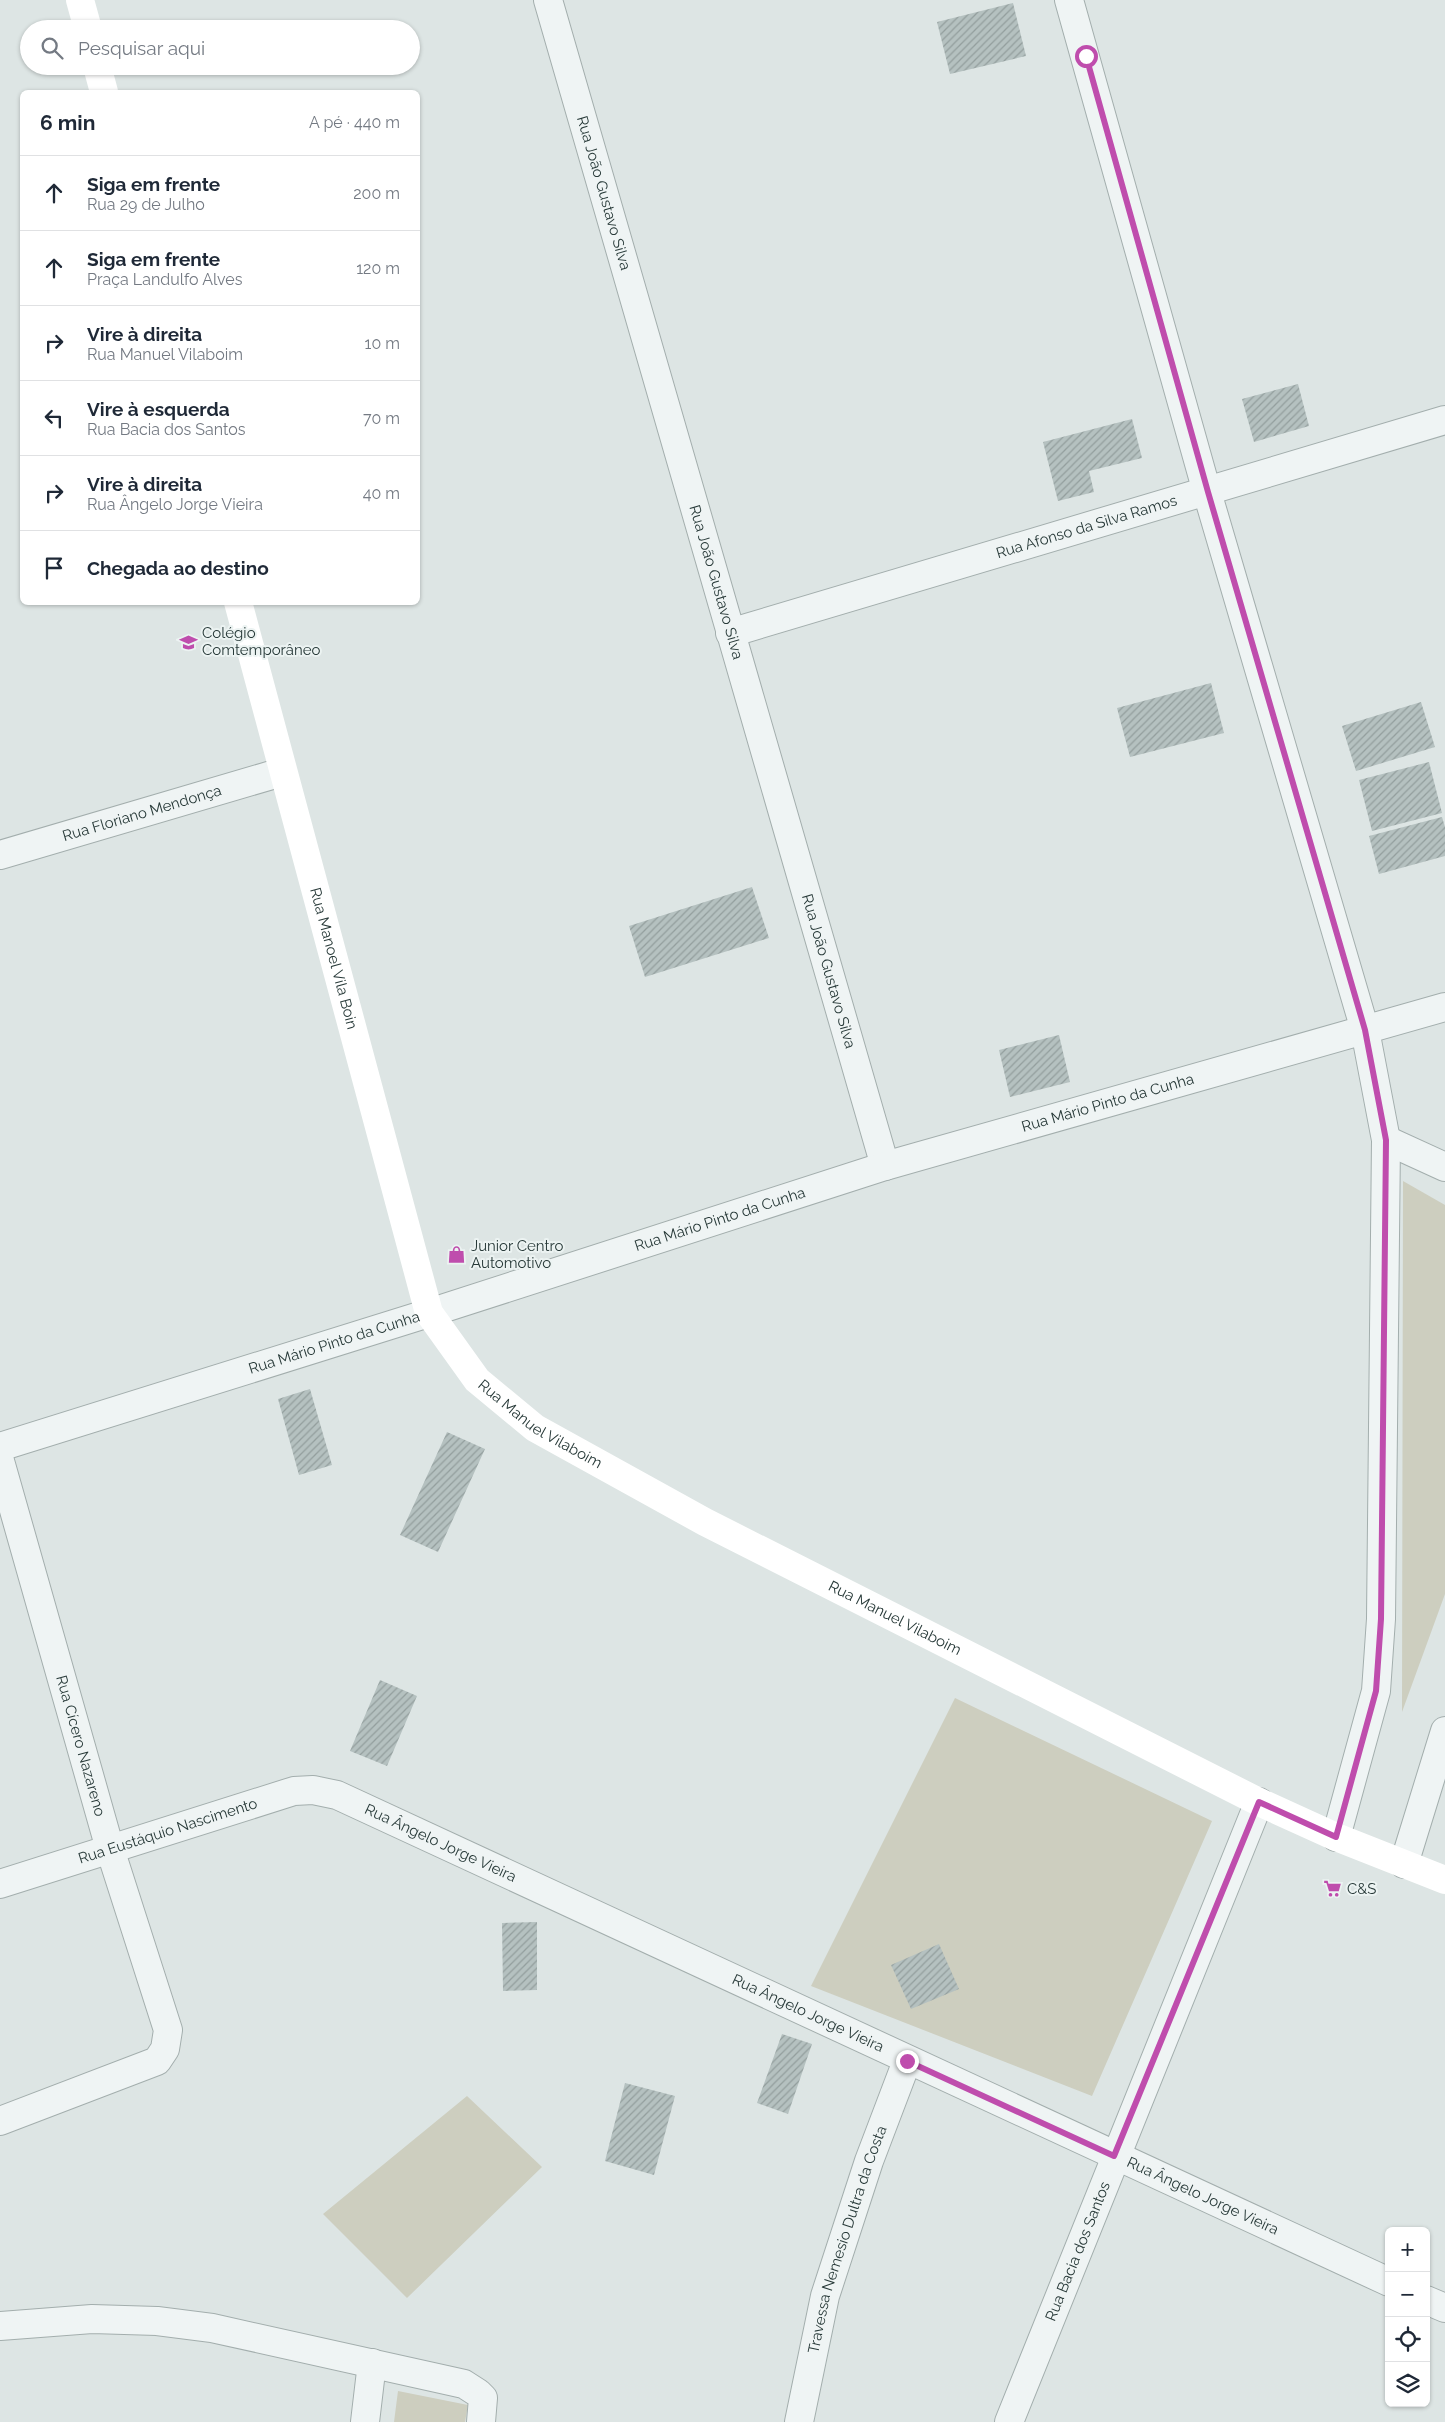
<!DOCTYPE html>
<html lang="pt">
<meta charset="utf-8">
<style>
body{margin:0;font-family:Raleway,sans-serif;background:#f6f6f7;color:#1f2937}
.controls{position:absolute;right:15px;bottom:15px;display:grid;overflow:hidden;border-radius:8px;box-shadow:0 1px 4px #0004}
.controls button{width:45px;height:45px;display:grid;place-items:center;padding:0;border:0;border-bottom:1px solid #e0e1e3;background:#fff;color:#1f2937;font:25px sans-serif}
.stop{position:absolute;width:15px;height:15px;margin:-11px;border:4px solid #bf4dad;border-radius:50%;background:#fff}
.stop.end{background:#bf4dad;border-color:#fff;box-shadow:0 1px 5px #0008}
.list{margin:0;padding:0;list-style:none}
h2{display:flex;justify-content:space-between;align-items:center;height:65px;margin:0;padding:0 20px;font-size:21px}
h2 small{font-size:16px;font-weight:400;color:#747a83}
.list li{display:grid;grid-template-columns:32px 1fr auto;gap:15px;align-items:center;box-sizing:border-box;height:75px;padding:0 20px;border-top:1px solid #e0e1e3}
.list b{display:block;font-size:19px;white-space:nowrap}
.list p{margin:0;font-size:16px;white-space:nowrap;color:#747a83}
.list em{font-size:16px;font-style:normal;color:#747a83}
.icon{flex:none;width:28px;height:28px;fill:none;stroke:currentColor;stroke-width:2;stroke-linecap:round;stroke-linejoin:round}
.map{position:relative;flex:none;width:1445px;height:2422px;overflow:hidden}
.search{position:absolute;background:#fff;box-shadow:0 1px 4px #0004;left:20px;top:20px;width:400px;height:55px;display:flex;align-items:center;gap:12px;box-sizing:border-box;padding:0 18px;border-radius:28px;color:#747a83;font-size:19px}
.panel{position:absolute;background:#fff;box-shadow:0 1px 4px #0004;left:20px;top:90px;width:400px;height:515px;border-radius:8px}
.map>svg:first-child{display:block}
.green{fill:#cdcebf}
.building{fill:url(#building-hatch)}
.lines{fill:none;stroke-linecap:round;stroke-linejoin:round}
.minor-casing{stroke:#a3aead;stroke-width:30}
.minor{stroke:#eff4f4;stroke-width:28}
.secondary{stroke:#fff;stroke-width:28}
.route{stroke:#bf4dad;stroke-width:6}
.labels{text-anchor:middle;dominant-baseline:central;stroke-width:4;stroke-linejoin:round;paint-order:stroke}
.street-label{font-size:15px;fill:#283a39;stroke:#ecf3f2}
.poi-label{font-size:15px;fill:#283a39;stroke:#ecf3f2;text-anchor:start}
</style>
<div class="map">
<svg width="1445" height="2422" viewBox="0 0 1445 2422">
<defs>
<pattern id="building-hatch" width="6" height="6" patternUnits="userSpaceOnUse" patternTransform="scale(1.25)"><rect width="6" height="6" fill="#b5c1c0"/><path d="M-1 1l2-2M0 6l6-6M5 7l2-2" fill="none" stroke="#939e9d"/></pattern>
</defs>
<rect width="100%" height="100%" fill="#dde5e4"/>
<path class="green" d="M1403 1181 1445 1205V1594L1402 1712Z
M955 1698 1212 1821 1092 2096 811 1986Z
M467 2096 542 2167 407 2298 323 2214Z
M398 2391 468 2405 465 2422H394Z"/>
<path class="building" d="M1013 3 1026 56 950 74 937 22Z
M1298 384 1309 426 1254 442 1242 399Z
M1132 419 1142 458 1089 471 1094 492 1058 501 1043 442Z
M1211 683 1224 733 1130 757 1117 708Z
M1421 702 1435 747 1356 771 1342 726Z
M1429 762 1442 813 1372 831 1359 780Z
M1442 817 1445 827V856L1379 874 1369 836Z
M752 887 769 938 645 977 629 926Z
M1059 1035 1070 1082 1010 1097 999 1050Z
M310 1389 332 1465 299 1475 278 1399Z
M447 1432 485 1449 438 1552 400 1535Z
M380 1680 417 1696 387 1766 350 1751Z
M537 1922V1990L503 1991 502 1923Z
M939 1944 959 1989 911 2009 891 1965Z
M782 2034 812 2044 788 2114 757 2103Z
M625 2083 675 2096 654 2175 605 2161Z"/>
<g class="lines">
<defs>
<g id="minor">
<path id="s1" d="M548 0 885 1166"/>
<path d="M1069 0 1207 492 1365 1030 1386 1140 1381 1619 1376 1691 1336 1837"/>
<path id="s2" d="M730 633 1445 420"/>
<path id="s3" d="M0 855 282 772"/>
<path d="M1386 1140 1445 1167"/>
<path id="s4" d="M0 1447 429 1313 885 1166 1445 1007"/>
<path id="s5" d="M0 1461 110 1849 168 2030 165 2049 157 2061 0 2121"/>
<path d="M1404 1864 1445 1731"/>
<path id="s6" d="M0 1884 294 1791 313 1790 337 1795 1389 2282"/>
<path d="M1426 2300 1445 2308"/>
<path d="M0 2326 92 2319 157 2321 212 2328 464 2384 478 2393 483 2398 481 2422"/>
<path d="M365 2422 372 2363"/>
<path id="s7" d="M799 2422 825 2296 869 2161 907 2061"/>
<path id="s8" d="M1009 2422 1259 1802"/>
</g>
</defs>
<use href="#minor" class="minor-casing"/>
<use href="#minor" class="minor"/>
<g class="secondary">
<path d="M80 0 88 29"/>
<path d="M97 66 104 92"/>
<path id="s9" d="M238 602 429 1313 477 1380 535 1428 705 1522 1259 1802 1336 1837 1445 1880"/>
</g>
</g>
<g class="lines">
<path class="route" d="M907 2061 1114 2156 1259 1802 1336 1837 1376 1691 1381 1619 1386 1140 1365 1030 1208 492 1086 56"/>
</g>
<defs>
<symbol id="school-bare" viewBox="-9 -9 18 18"><path d="M0-5L7-2L0 1L-7-2ZM-4 1L0 2.5L4 1V4Q0 6-4 4Z" fill="#bf4dad" stroke="#ecf3f2" stroke-width="2.5" paint-order="stroke"/></symbol>
<symbol id="shop-bare" viewBox="-9 -9 18 18"><path d="M-5-2.5h2.3a2.7 3.5 0 0 1 5.4 0H5L5.5 6h-11ZM-1.5-2.5h3a1.5 2.3 0 0 0-3 0Z" fill="#bf4dad" stroke="#ecf3f2" stroke-width="2.5" paint-order="stroke"/></symbol>
<symbol id="supermarket-bare" viewBox="-9 -9 18 18"><path d="M-6-5.5h2.5l.6 2H6L4.5 2H-2.5L-4.4-4H-6ZM-1.5 3.2a1.3 1.3 0 1 0 .1 0ZM3 3.2a1.3 1.3 0 1 0 .1 0Z" fill="#bf4dad" stroke="#ecf3f2" stroke-width="2.5" paint-order="stroke"/></symbol>
</defs>
<g fill-rule="evenodd">
<use href="#school-bare" x="176" y="630" width="25" height="25"/>
<use href="#shop-bare" x="444" y="1242" width="25" height="25"/>
<use href="#supermarket-bare" x="1320" y="1876" width="25" height="25"/>
</g>
<g class="labels">
<g class="street-label">
<text stroke="none"><textPath href="#s1" startOffset="201">Rua João Gustavo Silva</textPath></text>
<text stroke="none"><textPath href="#s2" startOffset="372">Rua Afonso da Silva Ramos</textPath></text>
<text stroke="none"><textPath href="#s1" startOffset="606">Rua João Gustavo Silva</textPath></text>
<text stroke="none"><textPath href="#s3" startOffset="148">Rua Floriano Mendonça</textPath></text>
<text stroke="none"><textPath href="#s9" startOffset="369">Rua Manoel Vila Boin</textPath></text>
<text stroke="none"><textPath href="#s1" startOffset="1011">Rua João Gustavo Silva</textPath></text>
<text stroke="none"><textPath href="#s4" startOffset="1160">Rua Mário Pinto da Cunha</textPath></text>
<text stroke="none"><textPath href="#s4" startOffset="755">Rua Mário Pinto da Cunha</textPath></text>
<text stroke="none"><textPath href="#s4" startOffset="350">Rua Mário Pinto da Cunha</textPath></text>
<text stroke="none"><textPath href="#s9" startOffset="896">Rua Manuel Vilaboim</textPath></text>
<text stroke="none"><textPath href="#s9" startOffset="1301">Rua Manuel Vilaboim</textPath></text>
<text stroke="none"><textPath href="#s5" startOffset="296">Rua Cícero Nazareno</textPath></text>
<text stroke="none"><textPath href="#s6" startOffset="176">Rua Eustáquio Nascimento</textPath></text>
<text stroke="none"><textPath href="#s6" startOffset="466">Rua Ângelo Jorge Vieira</textPath></text>
<text stroke="none"><textPath href="#s6" startOffset="871">Rua Ângelo Jorge Vieira</textPath></text>
<text stroke="none"><textPath href="#s6" startOffset="1306">Rua Ângelo Jorge Vieira</textPath></text>
<text stroke="none"><textPath href="#s7" startOffset="189">Travessa Nemesio Dultra da Costa</textPath></text>
<text stroke="none"><textPath href="#s8" startOffset="184">Rua Bacia dos Santos</textPath></text>
</g>
<g class="poi-label">
<text x="202" y="633">Colégio<tspan x="202" dy="17">Comtemporâneo</tspan></text>
<text x="471" y="1246">Junior Centro<tspan x="471" dy="17">Automotivo</tspan></text>
<text x="1347" y="1889">C&amp;S</text>
</g>
</g>
</svg>
<div class="controls">
<button>+</button>
<button>−</button>
<button><svg class="icon" aria-label="locate" viewBox="0 0 24 24"><circle cx="12" cy="12" r="6"/><path d="M12 2v4M12 18v4M2 12h4M18 12h4"/></svg></button>
<button><svg class="icon" aria-label="layers" viewBox="0 0 24 24"><path d="M12 4l9 5-9 5-9-5zM3 14l9 5 9-5"/></svg></button>
</div>
<div class="stop" style="left:1086px;top:56px"></div>
<div class="stop end" style="left:907px;top:2061px"></div>
<div class="search"><svg class="icon" aria-label="search" viewBox="0 0 24 24"><circle cx="10" cy="10" r="6"/><path d="M15 15l6 6"/></svg>Pesquisar aqui</div>
<section class="panel">
<h2>6 min<small>A pé · 440 m</small></h2>
<ul class="list">
<li><svg class="icon" aria-label="ahead" viewBox="0 0 24 24"><path d="M12 20V5M6 11l6-6 6 6"/></svg><div><b>Siga em frente</b><p>Rua 29 de Julho</p></div><em>200 m</em></li>
<li><svg class="icon" aria-label="ahead" viewBox="0 0 24 24"><path d="M12 20V5M6 11l6-6 6 6"/></svg><div><b>Siga em frente</b><p>Praça Landulfo Alves</p></div><em>120 m</em></li>
<li><svg class="icon" aria-label="right" viewBox="0 0 24 24"><path d="M7 20v-9h11M14 6l5 5-5 5"/></svg><div><b>Vire à direita</b><p>Rua Manuel Vilaboim</p></div><em>10 m</em></li>
<li><svg class="icon" aria-label="left" viewBox="0 0 24 24"><path d="M17 20v-9H6M10 6l-5 5 5 5"/></svg><div><b>Vire à esquerda</b><p>Rua Bacia dos Santos</p></div><em>70 m</em></li>
<li><svg class="icon" aria-label="right" viewBox="0 0 24 24"><path d="M7 20v-9h11M14 6l5 5-5 5"/></svg><div><b>Vire à direita</b><p>Rua Ângelo Jorge Vieira</p></div><em>40 m</em></li>
<li><svg class="icon" aria-label="arrive" viewBox="0 0 24 24"><path d="M6 21V4h12l-3 4 3 4H6"/></svg><div><b>Chegada ao destino</b></div></li>
</ul>
</section>
</div>
